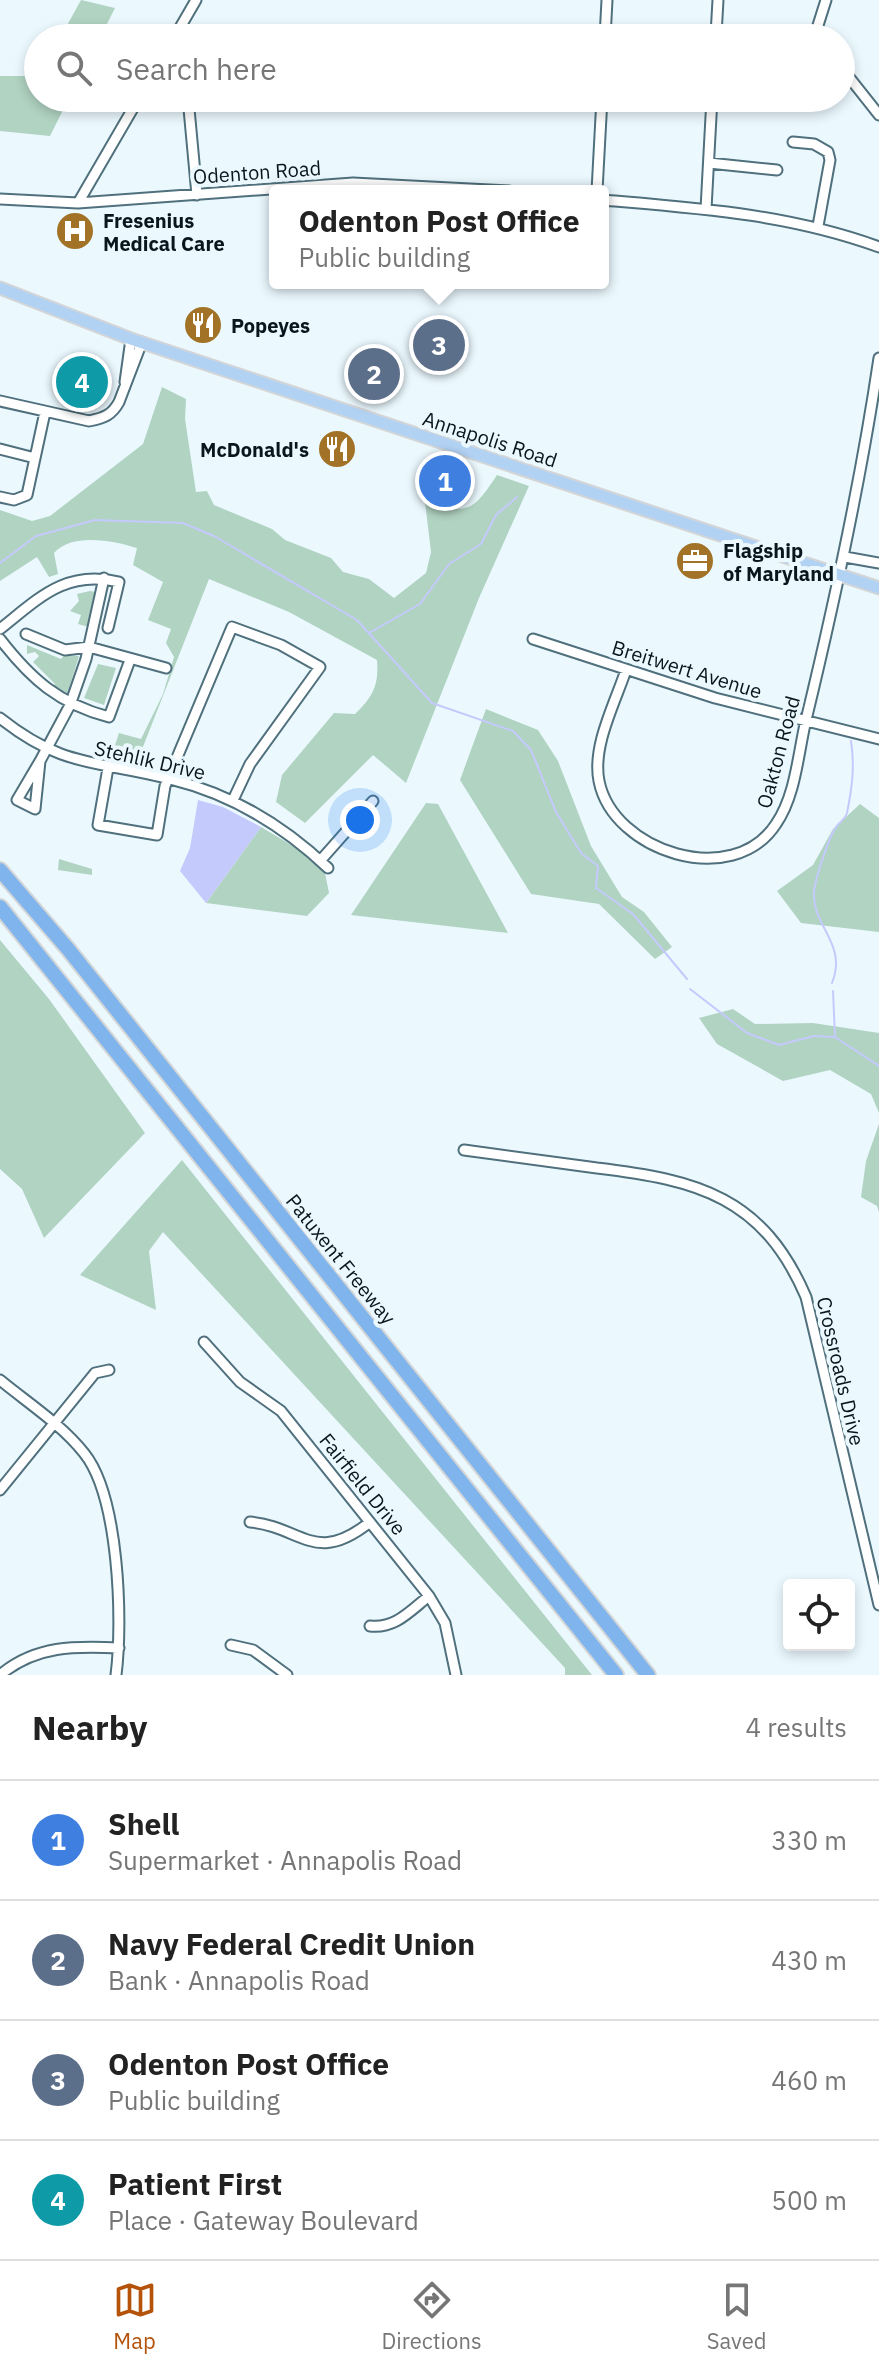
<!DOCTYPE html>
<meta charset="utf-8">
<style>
body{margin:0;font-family:"IBM Plex Sans",sans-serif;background:#f2f2f2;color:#222}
.controls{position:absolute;right:24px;bottom:24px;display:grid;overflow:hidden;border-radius:8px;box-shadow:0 4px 12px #0003}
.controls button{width:72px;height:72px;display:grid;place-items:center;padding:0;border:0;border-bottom:2px solid #e0e0e0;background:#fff;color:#222;font:40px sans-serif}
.you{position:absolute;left:360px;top:820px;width:28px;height:28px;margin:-20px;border:6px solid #fff;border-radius:50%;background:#1a73e8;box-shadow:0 0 0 12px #1a73e833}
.badge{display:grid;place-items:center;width:52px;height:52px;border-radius:50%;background:#b45309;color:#fff;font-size:26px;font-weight:700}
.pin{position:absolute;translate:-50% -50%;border:4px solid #fff;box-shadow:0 2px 8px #0006}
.popup{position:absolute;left:269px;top:185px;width:340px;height:104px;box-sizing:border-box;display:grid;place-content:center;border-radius:8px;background:#fff;filter:drop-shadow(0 2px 6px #0005);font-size:26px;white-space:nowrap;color:#767676}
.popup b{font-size:30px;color:#222}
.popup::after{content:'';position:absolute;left:50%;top:100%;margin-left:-16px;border:16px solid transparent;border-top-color:#fff}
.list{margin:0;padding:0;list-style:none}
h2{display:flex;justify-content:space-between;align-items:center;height:104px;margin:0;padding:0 32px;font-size:34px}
h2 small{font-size:26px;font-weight:400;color:#767676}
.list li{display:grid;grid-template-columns:52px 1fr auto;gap:24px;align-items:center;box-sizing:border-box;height:120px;padding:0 32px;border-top:2px solid #e0e0e0}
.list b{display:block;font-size:30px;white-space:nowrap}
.list p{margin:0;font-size:26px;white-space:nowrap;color:#767676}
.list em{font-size:26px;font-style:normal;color:#767676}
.icon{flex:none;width:44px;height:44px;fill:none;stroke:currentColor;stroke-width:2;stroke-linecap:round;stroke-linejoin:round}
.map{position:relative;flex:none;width:879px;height:1675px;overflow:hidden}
.search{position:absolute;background:#fff;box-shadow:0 4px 12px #0003;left:24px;right:24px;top:24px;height:88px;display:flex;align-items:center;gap:20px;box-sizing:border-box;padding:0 28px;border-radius:44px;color:#767676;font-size:30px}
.sheet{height:584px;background:#fff}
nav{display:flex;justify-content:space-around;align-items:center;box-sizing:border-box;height:112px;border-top:2px solid #e0e0e0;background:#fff;font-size:22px;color:#767676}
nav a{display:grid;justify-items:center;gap:4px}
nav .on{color:#b45309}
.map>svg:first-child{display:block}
.green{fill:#b1d3c2}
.water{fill:#c5cafc}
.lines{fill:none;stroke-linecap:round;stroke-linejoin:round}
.stream{stroke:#c5cafc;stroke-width:2}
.minor-casing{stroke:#4f707c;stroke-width:13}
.major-casing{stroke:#d3d5d6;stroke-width:15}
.highway-casing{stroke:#d3d5d6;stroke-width:18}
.minor{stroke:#fff;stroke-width:9}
.major{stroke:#b2d2f4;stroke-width:11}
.highway{stroke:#7fb4ed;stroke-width:14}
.labels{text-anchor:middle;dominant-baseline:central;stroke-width:8;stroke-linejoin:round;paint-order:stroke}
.street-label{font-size:20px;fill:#09171c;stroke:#ebf9ff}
.poi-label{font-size:20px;font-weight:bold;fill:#09171c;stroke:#ebf9ff;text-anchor:start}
</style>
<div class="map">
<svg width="879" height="1675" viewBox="0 0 879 1675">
<rect width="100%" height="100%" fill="#ebf9ff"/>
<path class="green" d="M81 0 115 8 100 38H60Z
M0 76H38V98H69L50 136 0 131Z
M162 387 186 399 185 419 196 492 207 491 214 505 272 529 285 540 331 558 343 572 369 579 394 598 426 573 431 552 425 502C468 514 472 513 497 475L529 486 479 598 406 783 373 755 305 823 276 802 282 775 334 713 355 714C373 697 379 685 377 660L289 612 209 579 137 762 111 757 119 733 141 739 163 694 174 657 166 643 171 629 148 620 163 582 133 565 137 548C115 541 72 532 54 553L58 574 49 577 37 557 0 581V510L32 521 50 516 143 444Z
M90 591 96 592 89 627 78 624 81 615 70 611 79 601 77 594Z
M27 645 61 659 64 655 79 656 67 695 53 688 55 684 33 662 39 656 35 652 27 654Z
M98 664 116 668 104 705 84 698Z
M486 709 538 730 558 761 591 846 622 897 644 912 672 947 655 959 599 904 531 894 460 780Z
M426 803 438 804 508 933 351 915Z
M860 804 879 818V932L801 923 777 891 813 865 833 829Z
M261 827 298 849 325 873 329 893 307 916 206 903Z
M59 859 92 869V875L58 870Z
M0 940 49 999 145 1133 44 1238 22 1189 0 1169Z
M733 1009 755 1024 813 1023 879 1033V1113L871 1094 830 1070 783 1081 717 1044 699 1018Z
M879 1124V1212L877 1206 861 1197 866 1161Z
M182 1160 592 1675H565V1668L163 1232 149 1251 156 1310 80 1275Z"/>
<path class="water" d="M198 800 223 807 261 827 206 903 180 871 190 848Z"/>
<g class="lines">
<path class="stream" d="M0 563 36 536 95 520 183 523 214 536 357 620 432 703 513 731 531 750 556 812 581 853 598 866 596 888 633 914 687 979
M369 633 420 604 449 564 481 544 496 515 517 497
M832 983C848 943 811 926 814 891 816 877 828 839 836 827 839 822 845 820 847 813 852 788 855 767 851 741
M690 989 747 1033 779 1045 814 1036 835 1037 879 1066
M833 991 835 1037"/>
<defs>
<path id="minor" d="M716 32 796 38
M716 35 718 0
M174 38 196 0
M605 38 607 0
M814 38 826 0
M841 67 879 115
M188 98 197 195
M793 142 814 144 828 152 830 160 818 226
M709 163 777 170
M597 191 602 98
M0 199 78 203 353 183 509 191
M603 200C697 208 789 214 879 247
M78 203 139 98
M706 209 712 98
M125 382 131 339
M0 401 89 421C104 418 112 415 119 402L142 342
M0 449 35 458
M0 497 14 500 27 495 45 412
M845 557 879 563
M0 629C39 598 66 569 119 582L108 628
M26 634 65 650 89 647 166 668
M0 639C31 679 59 704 109 717L130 660
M533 639 715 698 879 739
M626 670C615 703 592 746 599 781 613 852 733 890 776 824 796 795 798 753 806 720 835 600 861 480 879 358
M0 718C64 769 98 760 170 779 231 794 283 825 328 868
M40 761 17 800 35 809 40 761 70 705 86 659 104 578
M108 768 98 825 157 835 165 786 232 627 281 645 320 667 250 764 233 800
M320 861 373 801
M464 1150C509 1156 553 1162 597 1168 698 1180 763 1197 806 1297L879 1605
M204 1342 240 1382 281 1411 429 1596 445 1623 456 1675
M0 1380C28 1403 62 1425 84 1453 119 1496 123 1621 116 1675
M0 1490 95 1373 109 1370
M250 1522C302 1527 315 1566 370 1522
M370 1626C395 1629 410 1611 429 1596
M231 1645 253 1650 287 1675
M0 1675C36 1645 75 1646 119 1648"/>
<path id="major" d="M0 288 131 339 879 588"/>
<path id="highway" d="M0 870 68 949 648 1675
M0 907 616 1675"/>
</defs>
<use href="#minor" class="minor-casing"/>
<use href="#major" class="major-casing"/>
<use href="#highway" class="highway-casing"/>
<use href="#minor" class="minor"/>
<use href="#major" class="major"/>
<use href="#highway" class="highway"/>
</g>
<defs>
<symbol id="hospital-disc" viewBox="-11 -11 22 22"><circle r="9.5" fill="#a27327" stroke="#ebf9ff"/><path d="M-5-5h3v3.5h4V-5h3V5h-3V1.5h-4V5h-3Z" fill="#fff"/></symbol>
<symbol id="restaurant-disc" viewBox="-11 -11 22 22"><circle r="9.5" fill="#a27327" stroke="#ebf9ff"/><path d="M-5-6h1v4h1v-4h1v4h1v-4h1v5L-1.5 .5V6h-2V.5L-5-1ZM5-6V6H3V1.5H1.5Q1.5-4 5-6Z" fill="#fff"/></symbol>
<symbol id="office-disc" viewBox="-11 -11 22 22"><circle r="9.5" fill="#a27327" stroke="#ebf9ff"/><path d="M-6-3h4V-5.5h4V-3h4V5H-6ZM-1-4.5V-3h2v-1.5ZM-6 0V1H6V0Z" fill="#fff"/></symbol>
</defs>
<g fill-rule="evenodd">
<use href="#hospital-disc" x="53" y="209" width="44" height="44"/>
<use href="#restaurant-disc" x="181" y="303" width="44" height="44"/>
<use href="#restaurant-disc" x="315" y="427" width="44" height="44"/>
<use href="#office-disc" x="673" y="539" width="44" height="44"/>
</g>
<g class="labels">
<g class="street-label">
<text transform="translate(257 172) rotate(-4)">Odenton Road</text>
<text transform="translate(490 439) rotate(18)">Annapolis Road</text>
<text transform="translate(687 669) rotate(17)">Breitwert Avenue</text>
<text transform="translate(778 752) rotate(-75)">Oakton Road</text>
<text transform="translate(150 760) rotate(13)">Stehlik Drive</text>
<text transform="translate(341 1259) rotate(51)">Patuxent Freeway</text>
<text transform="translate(841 1371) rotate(77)">Crossroads Drive</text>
<text transform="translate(363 1484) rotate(51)">Fairfield Drive</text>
</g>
<g class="poi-label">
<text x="103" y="220">Fresenius<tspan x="103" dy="23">Medical Care</tspan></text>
<text x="231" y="325">Popeyes</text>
<text x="309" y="449" text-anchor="end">McDonald's</text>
<text x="723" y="550">Flagship<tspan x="723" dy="23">of Maryland</tspan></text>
</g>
</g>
</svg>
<div class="controls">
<button><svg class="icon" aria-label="locate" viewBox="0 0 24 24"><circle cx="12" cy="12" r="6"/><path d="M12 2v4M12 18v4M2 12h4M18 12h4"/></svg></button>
</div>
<div class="you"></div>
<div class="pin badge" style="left:445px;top:481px;background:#3f7fe0">1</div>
<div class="pin badge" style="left:374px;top:374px;background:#5c6f8a">2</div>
<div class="pin badge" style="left:439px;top:345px;background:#5c6f8a">3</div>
<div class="popup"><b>Odenton Post Office</b>Public building</div>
<div class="pin badge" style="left:82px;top:382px;background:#0f9aa8">4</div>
<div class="search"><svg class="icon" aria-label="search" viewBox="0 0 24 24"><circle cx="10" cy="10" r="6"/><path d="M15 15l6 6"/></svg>Search here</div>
</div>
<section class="sheet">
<h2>Nearby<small>4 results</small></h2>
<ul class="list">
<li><span class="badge" style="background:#3f7fe0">1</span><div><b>Shell</b><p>Supermarket · Annapolis Road</p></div><em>330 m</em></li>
<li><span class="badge" style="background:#5c6f8a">2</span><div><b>Navy Federal Credit Union</b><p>Bank · Annapolis Road</p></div><em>430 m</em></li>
<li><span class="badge" style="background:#5c6f8a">3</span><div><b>Odenton Post Office</b><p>Public building</p></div><em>460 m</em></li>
<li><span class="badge" style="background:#0f9aa8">4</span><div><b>Patient First</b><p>Place · Gateway Boulevard</p></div><em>500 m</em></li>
</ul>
</section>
<nav>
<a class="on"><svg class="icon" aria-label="map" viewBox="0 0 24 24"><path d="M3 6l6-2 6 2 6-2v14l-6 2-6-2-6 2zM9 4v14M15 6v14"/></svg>Map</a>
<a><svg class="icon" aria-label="directions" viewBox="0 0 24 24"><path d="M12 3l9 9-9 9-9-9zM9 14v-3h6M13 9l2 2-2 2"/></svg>Directions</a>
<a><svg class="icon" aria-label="saved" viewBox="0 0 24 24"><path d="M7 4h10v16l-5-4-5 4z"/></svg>Saved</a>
</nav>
